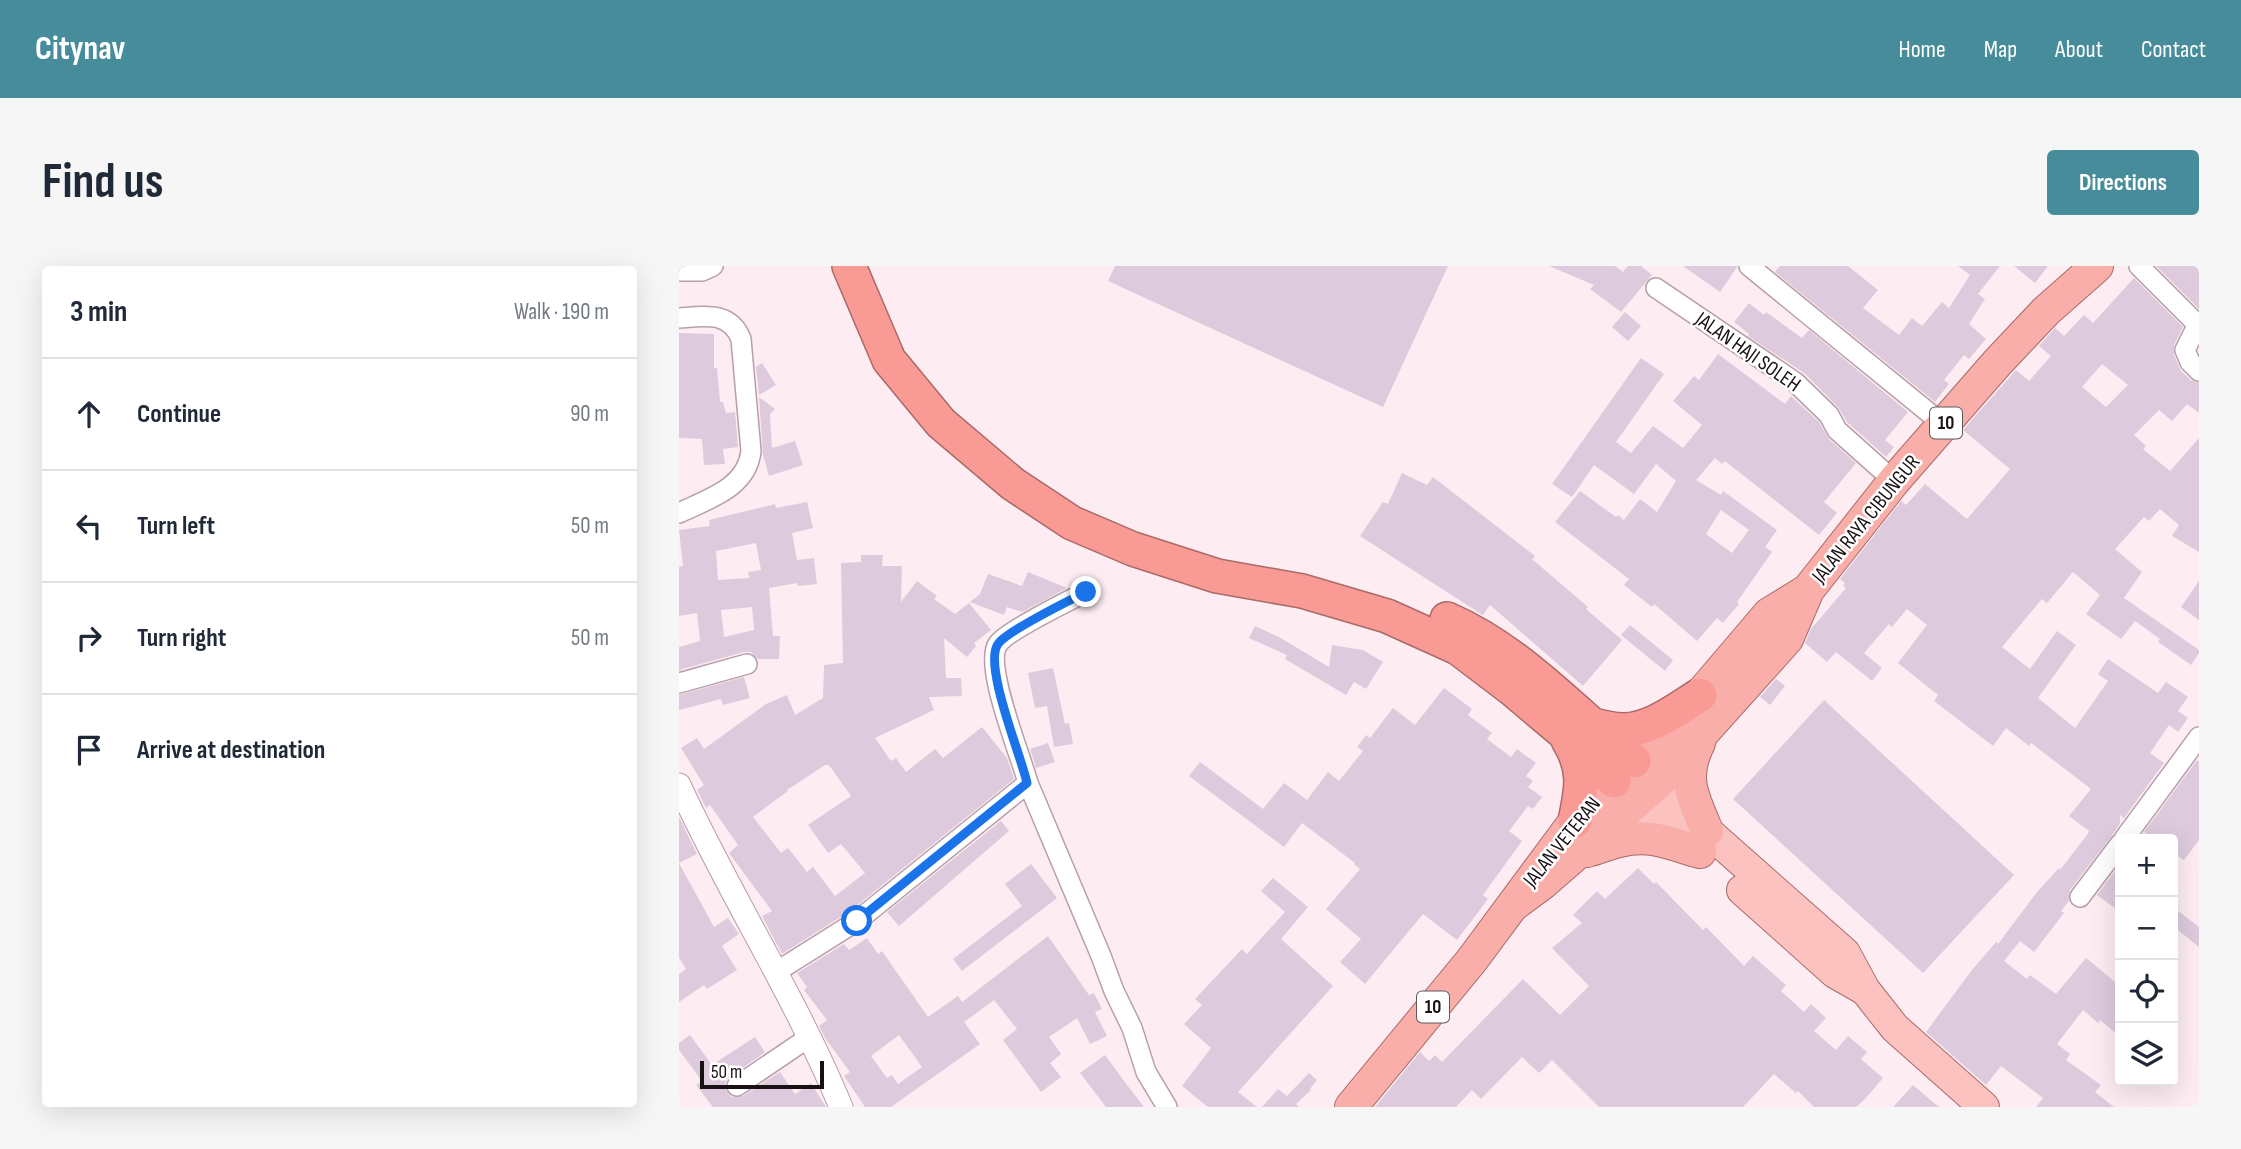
<!DOCTYPE html>
<meta charset="utf-8">
<style>
body{margin:0;font-family:"Sofia Sans Condensed",sans-serif;background:#f6f6f7;color:#1f2937}
.controls{position:absolute;right:21px;bottom:21px;display:grid;overflow:hidden;border-radius:7px;box-shadow:0 7px 28px #0002}
.controls button{width:63px;height:63px;display:grid;place-items:center;padding:0;border:0;border-bottom:2px solid #e0e1e3;background:#fff;color:#1f2937;font:35px sans-serif}
.scale{position:absolute;left:21px;bottom:18px;width:124px;box-sizing:border-box;padding-left:7px;border:4px solid #181013;border-top:0;font-size:19px;line-height:24px;white-space:nowrap;color:#181013;-webkit-text-stroke:5px #fff;paint-order:stroke}
.stop{position:absolute;width:21px;height:21px;margin:-16px;border:5px solid #1a73e8;border-radius:50%;background:#fff}
.stop.end{background:#1a73e8;border-color:#fff;box-shadow:0 2px 7px #0008}
.list{margin:0;padding:0;list-style:none}
h2{display:flex;justify-content:space-between;align-items:center;height:91px;margin:0;padding:0 28px;font-size:30px}
h2 small{font-size:23px;font-weight:400;color:#747a83}
.list li{display:grid;grid-template-columns:46px 1fr auto;gap:21px;align-items:center;box-sizing:border-box;height:112px;padding:0 28px;border-top:2px solid #e0e1e3}
.list b{display:block;font-size:26px;white-space:nowrap}
.list em{font-size:23px;font-style:normal;color:#747a83}
.icon{flex:none;width:38px;height:38px;fill:none;stroke:currentColor;stroke-width:2;stroke-linecap:round;stroke-linejoin:round}
.map{position:relative;flex:none;width:1520px;height:841px;overflow:hidden;border-radius:7px}
header{display:flex;align-items:center;gap:42px;box-sizing:border-box;height:98px;padding:0 35px;background:#478c9a;color:#fff}
header strong{font-size:33px}
nav{display:flex;gap:38px;margin-inline-start:auto;font-size:24px}
.intro{display:flex;align-items:center;justify-content:space-between;box-sizing:border-box;height:168px;padding:0 42px}
h1{margin:0;font-size:49px}
.button{padding:18px 32px;border-radius:7px;background:#478c9a;color:#fff;font-size:24px;font-weight:700}
main{display:flex;gap:42px;padding:0 42px}
aside{flex:1;background:#fff;border-radius:7px;box-shadow:0 7px 28px #0002}
.map>svg:first-child{display:block}
.building{fill:#ddcbdd;fill-rule:evenodd}
.lines{fill:none;stroke-linecap:round;stroke-linejoin:round}
.minor-casing{stroke:#b89fa8;stroke-width:22}
.tertiary-casing{stroke:#b89fa8;stroke-width:25}
.primary-casing{stroke:#aa6a68;stroke-width:32}
.trunk-casing{stroke:#aa6a68;stroke-width:34}
.motorway-casing{stroke:#aa6a68;stroke-width:36}
.minor{stroke:#fff;stroke-width:19}
.tertiary{stroke:#fff;stroke-width:23}
.primary{stroke:#fbc2bf;stroke-width:30}
.trunk{stroke:#faaeaa;stroke-width:32}
.motorway{stroke:#f99a95;stroke-width:33}
.route{stroke:#1a73e8;stroke-width:9}
.labels{text-anchor:middle;dominant-baseline:central;stroke-width:5;stroke-linejoin:round;paint-order:stroke}
.shield{fill:#fff;stroke:#5d585a;stroke-width:2}
.shield-label{font-size:19px;font-weight:bold;fill:#181013}
.street-label{font-size:21px;fill:#181013;stroke:#fff}
</style>
<header>
<strong>Citynav</strong>
<nav><a>Home</a><a>Map</a><a>About</a><a>Contact</a></nav>
</header>
<div class="intro"><h1>Find us</h1><a class="button">Directions</a></div>
<main>
<aside>
<h2>3 min<small>Walk · 190 m</small></h2>
<ul class="list">
<li><svg class="icon" aria-label="ahead" viewBox="0 0 24 24"><path d="M12 20V5M6 11l6-6 6 6"/></svg><div><b>Continue</b></div><em>90 m</em></li>
<li><svg class="icon" aria-label="left" viewBox="0 0 24 24"><path d="M17 20v-9H6M10 6l-5 5 5 5"/></svg><div><b>Turn left</b></div><em>50 m</em></li>
<li><svg class="icon" aria-label="right" viewBox="0 0 24 24"><path d="M7 20v-9h11M14 6l5 5-5 5"/></svg><div><b>Turn right</b></div><em>50 m</em></li>
<li><svg class="icon" aria-label="arrive" viewBox="0 0 24 24"><path d="M6 21V4h12l-3 4 3 4H6"/></svg><div><b>Arrive at destination</b></div></li>
</ul>
</aside>
<div class="map">
<svg width="1520" height="841" viewBox="0 0 1520 841">
<rect width="100%" height="100%" fill="#fdecf2"/>
<path class="building" d="M436 0H769L704 141 429 15Z
M870 0H936L944 6 949 0H962L973 9 942 46 911 23 915 19Z
M1004 0H1058V1L1041 26Z
M1101 0H1169L1199 24 1184 42 1220 69 1233 52 1243 60 1263 36 1270 42 1291 9 1279 0H1321L1299 28 1306 33 1290 58 1307 73 1290 93 1285 89 1265 114 1270 118 1256 136 1096 6Z
M1335 0H1369L1356 17Z
M1477 0H1520V43Z
M1455 12 1504 61 1495 79V89L1502 105 1512 114 1520 117V147L1508 138 1493 155 1480 144 1455 169 1467 180 1464 183 1491 205 1520 172V286L1493 270 1500 259 1481 243 1470 255 1465 251 1436 283 1463 306 1445 332 1520 384V387L1512 399 1479 376 1481 373 1456 355 1442 373 1407 348 1421 329 1394 306 1368 337 1363 333 1323 381 1351 403 1378 365 1397 379 1359 432 1396 462 1429 415 1419 408 1429 393 1479 427 1487 416 1509 431 1499 445 1509 452 1499 466 1490 459 1471 487 1485 497 1445 552 1441 549V557L1434 568 1391 624 1390 635 1382 645 1385 647 1355 686 1341 675 1325 695 1348 713 1351 709 1377 728 1407 692 1441 720V771L1421 754 1419 757 1404 744 1378 778 1391 788 1387 794 1422 819 1416 826 1435 841H1357L1364 832 1322 800 1307 819 1247 766 1293 704 1317 676 1319 678 1358 626 1380 602 1381 604 1408 569 1410 565 1390 550 1412 523 1352 477 1350 480 1327 462 1314 480 1255 435 1259 429 1219 397 1248 359 1228 343 1213 361 1210 358 1185 387 1203 402 1193 415 1157 386 1148 396 1126 377 1132 363 1167 322 1164 320 1166 317 1161 313 1222 235 1227 239 1246 218 1288 253 1331 203 1284 164 1337 104 1350 115 1372 90 1360 80 1376 62 1385 70 1405 49 1414 57ZM1423 98 1449 119 1427 141 1403 121Z
M1070 37 1085 49 1087 46 1123 72 1130 64 1229 146 1206 174 1215 181 1207 191 1168 156 1159 141 1125 107 1069 70 1070 68 1055 56Z
M946 46 962 60 949 75 933 61Z
M0 67 35 68V102H38L41 136H44L47 147 56 146 59 181 44 183 46 198 25 199 23 173 0 172Z
M1039 88 1106 138 1112 130 1140 156 1150 173 1177 197 1145 236 1158 247 1140 269 1046 195 1043 198 1036 192 1017 214 1042 229 1044 225 1098 264 1086 281 1093 286 1058 336 1060 338 1044 357 1038 352 1018 375 975 338 973 341 945 319 950 313 876 256 901 225 937 251 939 249 945 254 961 233 978 246 997 215 977 198 955 228 915 199 893 231 873 218 962 92 985 108 937 176 952 187 974 160 1004 182 1023 159 994 135 1015 110 1020 114ZM1042 244 1070 264 1053 287 1027 268Z
M83 97 97 119 80 129 77 101Z
M80 131 96 143 91 148 93 182 116 175 124 199 90 210 84 189Z
M723 207 748 219 754 211 856 290 853 293 909 341 907 343 943 374 904 420 811 339 804 349 802 348 681 270 704 236 709 238Z
M128 236 134 262 113 267 118 294 135 292 138 318 119 320 118 317 90 322 94 370H101L100 393H79L72 386H65L0 404V381L21 375 18 347 0 350V301L4 300 0 264 31 260 30 254 96 238 97 242ZM77 277 82 304 69 306 70 312 39 314 37 285ZM73 341 75 364 45 371 42 344Z
M182 289H204L203 300H223L222 336 238 315 258 330 255 333 276 348 290 337 312 364 295 377 297 380 288 391 265 372 267 412H282L283 430 250 431 255 444 196 472 212 495 217 492 227 506 256 483 264 492 303 461 328 492 335 513 171 645 103 688 83 650 93 645 50 587 59 579 31 539 27 542 18 524 25 519 2 482 18 472 25 483 87 438 108 429 116 449 144 432 145 399 164 397 162 297 182 296ZM146 499H150L172 530 129 559 149 587 162 578 186 607 156 630 134 601 128 606 109 582 102 587 74 551 109 525 108 524Z
M349 306 388 322 343 346 328 341 325 349 291 336 301 328 309 308 343 320Z
M1520 315V354L1502 341Z
M951 359 994 394 986 405 942 369Z
M576 360 600 371 650 401 653 379 684 384 704 396 687 423 675 416 667 429 606 393 608 389 570 372Z
M374 402 386 458 390 457 394 478 375 481 368 440 356 442 349 407Z
M65 411 71 432 44 439 42 433 0 444V429Z
M1097 413 1106 420 1091 439 1081 431Z
M765 422 793 443 789 449 813 467 808 473 832 491 838 483 857 497 847 510 854 515 849 521 863 531 854 543 849 540 830 565 843 575 804 629 809 633 778 674 744 648 686 718 661 696 682 673 647 643 681 603 675 598 676 597 623 557 605 581 510 510 521 496 584 543 605 517 628 534 649 506 660 515 684 485 678 481 687 469 691 472 714 442 736 459Z
M1145 434 1335 609 1244 707 1054 533Z
M369 477 376 496 357 502 351 483Z
M1518 494 1520 496V574L1505 594 1494 587V573H1475L1465 566Z
M0 551 18 588 0 597Z
M322 555 330 565 220 660 208 646Z
M0 597 35 661 49 652 60 668 43 680 58 704 28 723 25 719 0 736V708L7 703 0 692Z
M352 598 378 632 283 705 274 693 343 640 326 618Z
M1441 598V646L1418 629Z
M959 602 975 618 977 616 1024 664 1027 661 1065 700 1074 690 1107 719 1102 725 1125 746 1132 738 1147 752 1135 765 1157 784 1169 770 1188 786 1182 793 1204 812 1186 833 1177 841H1135L1119 825 1117 827 1095 808 1064 841H920L873 794 860 807 843 791 802 833 793 824 777 841H696L741 786 750 795 756 789 763 796 844 713 881 749 910 720 873 682 903 657 894 649 918 625 926 633Z
M594 612 629 641 602 673 654 720 559 826 578 841H529L503 820 532 782 505 758 523 739 516 733 563 683 568 688 606 646 582 625Z
M1494 641 1520 661V681L1494 660Z
M369 670 410 729 415 727 423 743 416 746 428 770 411 778 398 752 370 771 382 788 371 797 382 811 362 826 324 774 338 763 315 734 285 756 301 778 212 841H186L165 810 171 806 146 772 140 760 148 754 125 724 128 721 118 707 165 678 170 684 188 672 199 688 203 685 249 751 279 730 283 736ZM220 769 243 801 219 818 213 809 208 812 192 790Z
M11 769 33 799 76 771 86 786 47 814 46 822 52 831 64 830 101 806 116 828 132 817 147 841H34L17 819 23 815 0 784V777Z
M426 789 448 819 465 841H427L401 807Z
M630 807 638 814 631 823 632 824 617 838 620 841H583L599 823 608 830Z
M1234 819 1260 841H1214Z"/>
<g class="lines">
<defs>
<path id="minor" d="M1070 0 1265 159
M1460 0 1517 57V62L1506 84 1511 96 1520 105
M0 5H23L34 0
M977 22 1116 116 1150 149 1158 164 1215 215
M0 52C26 50 51 45 62 73L72 185C68 222 29 233 0 247
M0 417 68 398
M349 517 422 690 435 725 453 762 467 806 488 841
M1445 573 1520 471
M1401 631 1441 578
M97 706 178 655 349 517C342 490 304 399 319 378 328 365 389 335 407 326
M58 820 129 772"/>
<path id="tertiary" d="M0 519C50 628 116 730 162 841"/>
<path id="primary" d="M961 501 1028 565 1166 687 1186 724 1216 762 1305 841
M940 520 957 538 1018 584
M1063 624 1156 707 1184 723"/>
<path id="trunk" d="M1020 477C1002 512 1014 531 1028 565
M908 585C922 581 936 575 951 573 975 569 998 580 1021 586
M833 640 864 617 978 518 1108 373 1129 324 1215 215 1318 97 1367 45 1418 0
M672 841 793 694 896 555 1021 429 1090 348 1129 324"/>
<path id="motorway" d="M170 0 210 94 262 157 334 218 393 257 454 283 538 310 623 325 708 350 779 382 833 423 884 466 935 515
M768 353C840 384 895 446 955 495
M911 458C922 461 933 464 944 464 972 464 998 443 1021 429
M889 474C907 503 903 523 896 555"/>
</defs>
<use href="#minor" class="minor-casing"/>
<use href="#tertiary" class="tertiary-casing"/>
<use href="#primary" class="primary-casing"/>
<use href="#trunk" class="trunk-casing"/>
<use href="#motorway" class="motorway-casing"/>
<use href="#minor" class="minor"/>
<use href="#tertiary" class="tertiary"/>
<use href="#primary" class="primary"/>
<use href="#trunk" class="trunk"/>
<use href="#motorway" class="motorway"/>
</g>
<g class="lines">
<path class="route" d="M178 655 348 517C342 489 304 399 319 378 328 365 389 335 407 326"/>
</g>
<g class="labels">
<g class="shield">
<rect x="1251" y="141.5" width="32" height="31" rx="5"/>
<rect x="738" y="725.5" width="32" height="31" rx="5"/>
</g>
<g class="shield-label">
<text x="1267" y="157">10</text>
<text x="754" y="741">10</text>
</g>
<g class="street-label">
<text transform="translate(1069 86) rotate(35)">JALAN HAJI SOLEH</text>
<text transform="translate(1187 253) rotate(-51)">JALAN RAYA CIBUNGUR</text>
<text transform="translate(883 576) rotate(-51)">JALAN VETERAN</text>
</g>
</g>
</svg>
<div class="controls">
<button>+</button>
<button>−</button>
<button><svg class="icon" aria-label="locate" viewBox="0 0 24 24"><circle cx="12" cy="12" r="6"/><path d="M12 2v4M12 18v4M2 12h4M18 12h4"/></svg></button>
<button><svg class="icon" aria-label="layers" viewBox="0 0 24 24"><path d="M12 4l9 5-9 5-9-5zM3 14l9 5 9-5"/></svg></button>
</div>
<div class="scale">50 m</div>
<div class="stop" style="left:178px;top:655px"></div>
<div class="stop end" style="left:407px;top:326px"></div>
</div>
</main>
